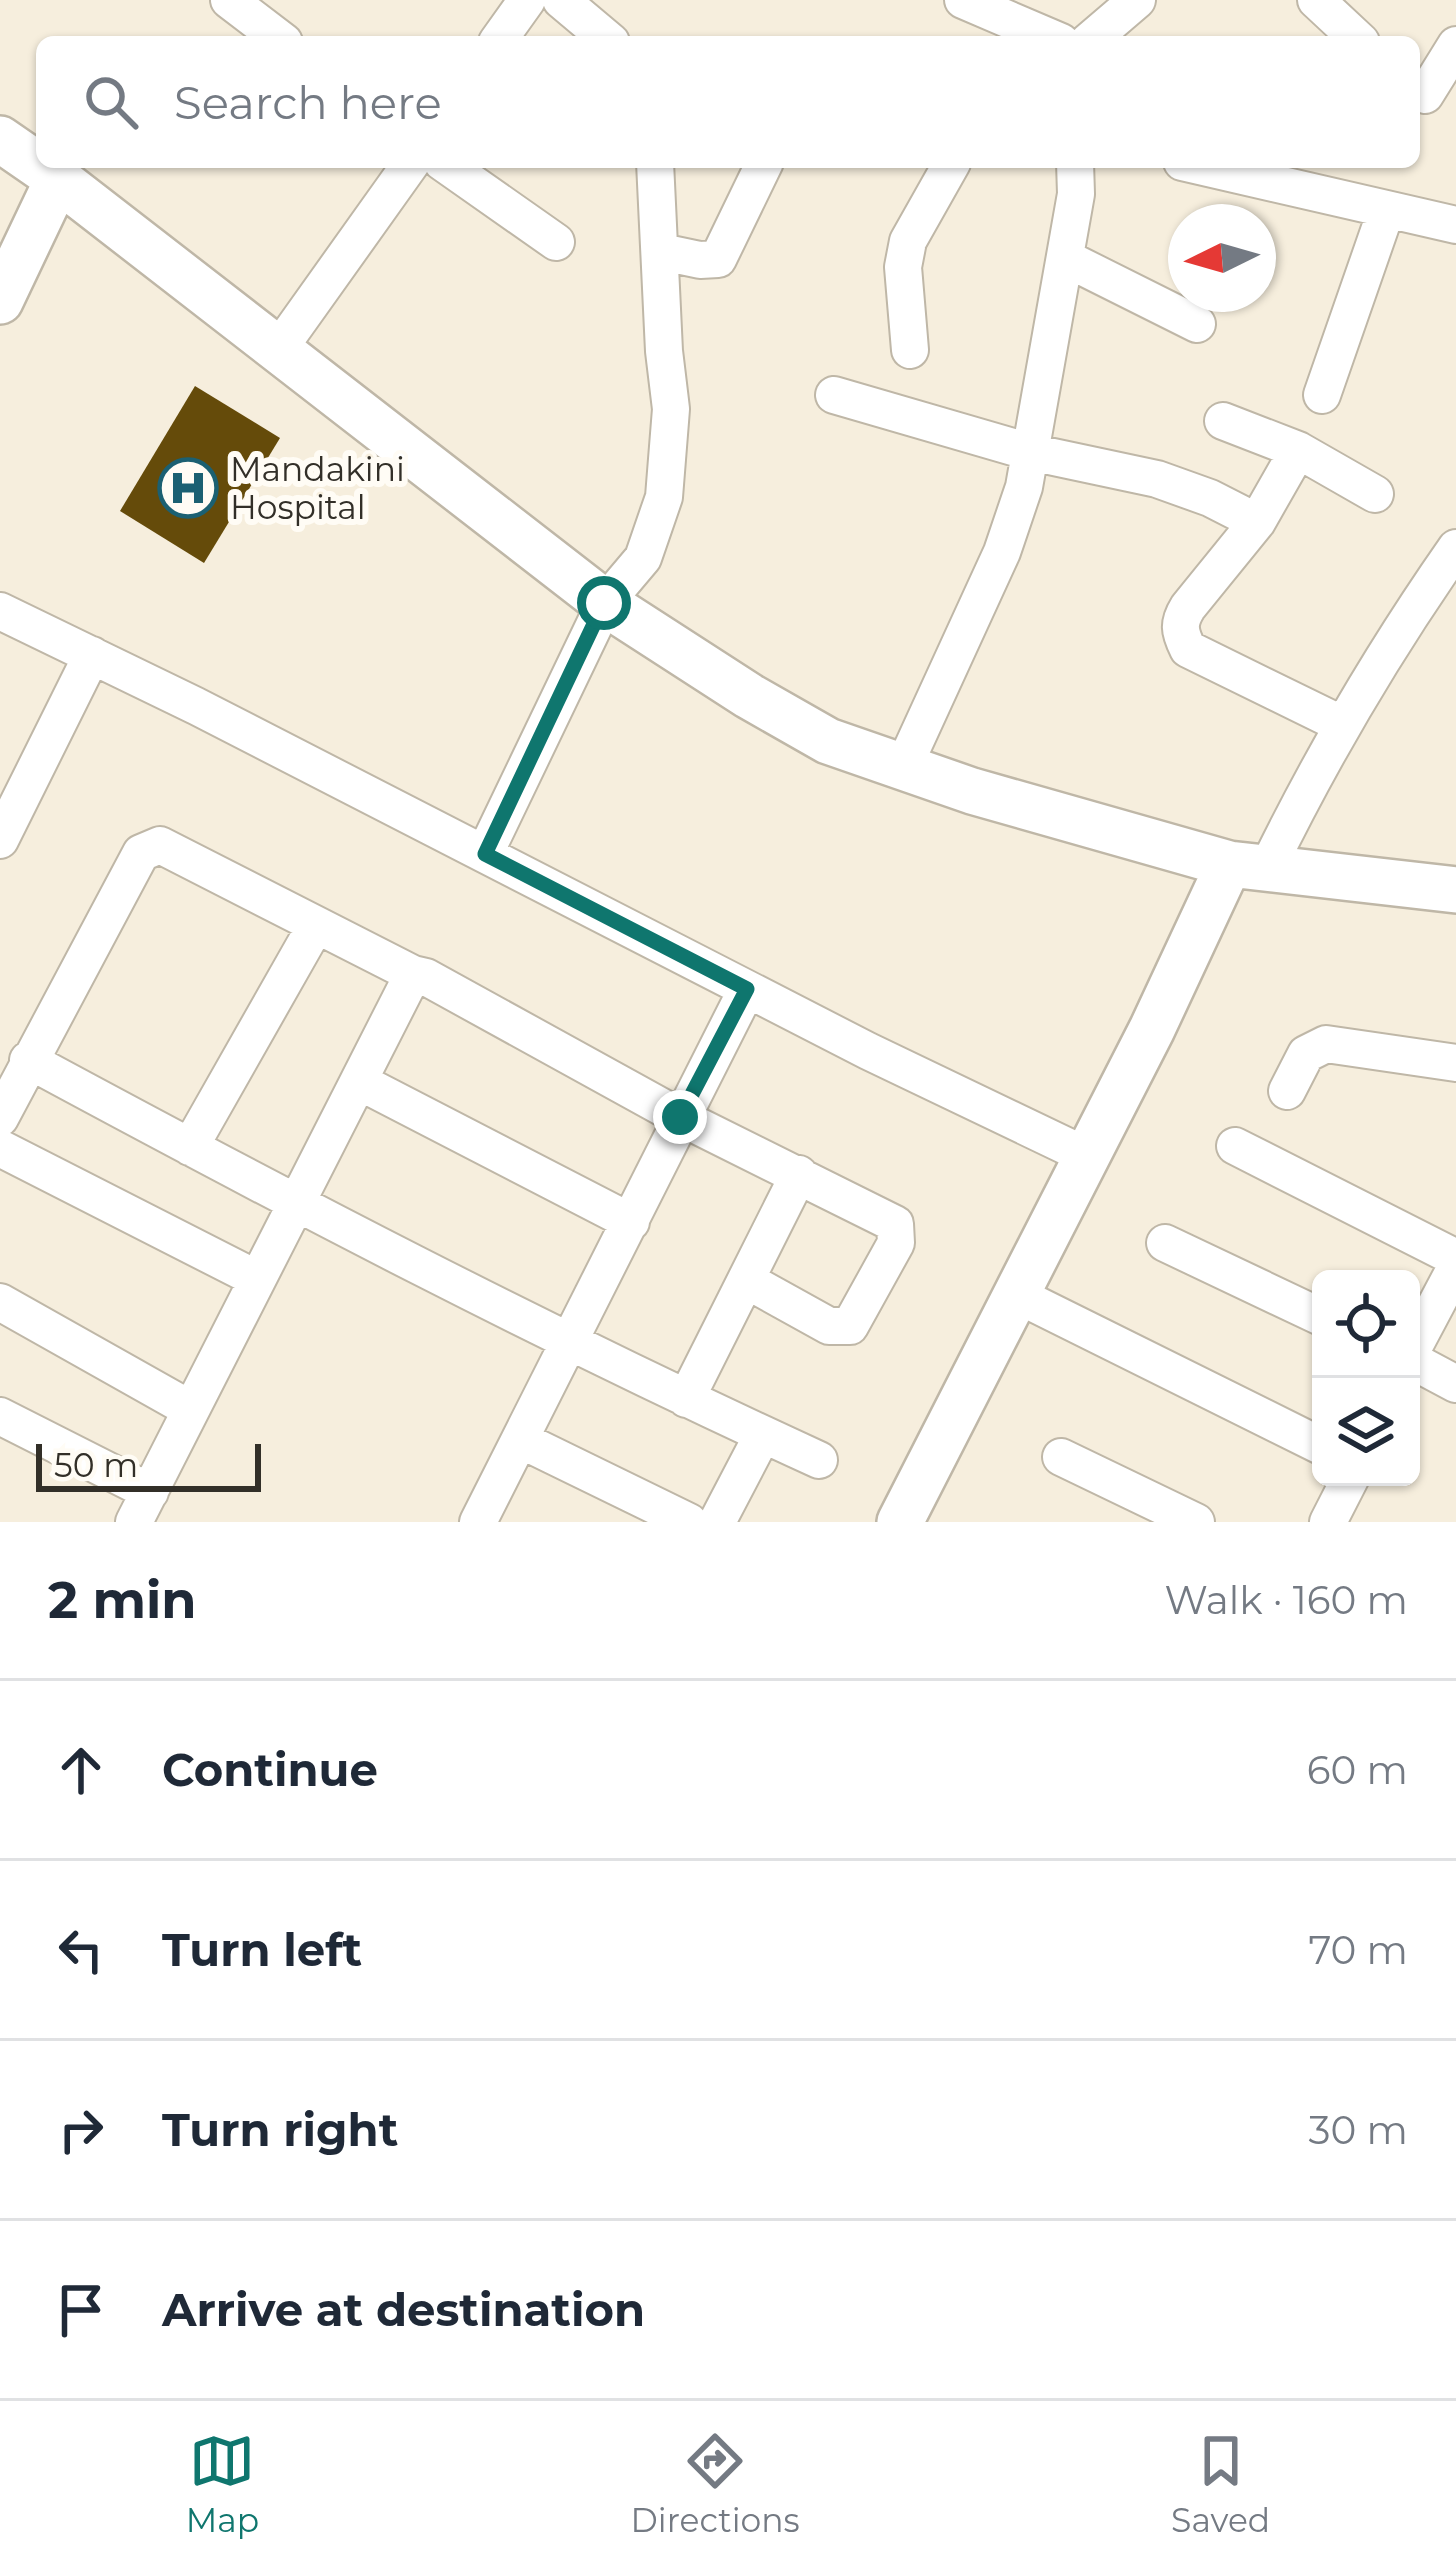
<!DOCTYPE html>
<meta charset="utf-8">
<style>
body{margin:0;font-family:Montserrat,sans-serif;background:#f6f6f7;color:#1f2937}
.controls{position:absolute;right:36px;bottom:36px;display:grid;overflow:hidden;border-radius:18px;box-shadow:0 3px 9px #0004}
.controls button{width:108px;height:108px;display:grid;place-items:center;padding:0;border:0;border-bottom:3px solid #e0e1e3;background:#fff;color:#1f2937;font:60px sans-serif}
.compass{position:absolute;left:1168px;top:204px;width:108px;height:108px;border-radius:50%;background:#fff;box-shadow:0 3px 9px #0004;rotate:265deg}
.scale{position:absolute;left:36px;bottom:30px;width:225px;box-sizing:border-box;padding-left:12px;border:6px solid #322f28;border-top:0;font-size:33px;line-height:42px;white-space:nowrap;color:#322f28;-webkit-text-stroke:9px #fffcf5;paint-order:stroke}
.stop{position:absolute;width:36px;height:36px;margin:-27px;border:9px solid #0f766e;border-radius:50%;background:#fff}
.stop.end{background:#0f766e;border-color:#fff;box-shadow:0 3px 12px #0008}
.list{margin:0;padding:0;list-style:none}
h2{display:flex;justify-content:space-between;align-items:center;height:156px;margin:0;padding:0 48px;font-size:51px}
h2 small{font-size:39px;font-weight:400;color:#747a83}
.list li{display:grid;grid-template-columns:78px 1fr auto;gap:36px;align-items:center;box-sizing:border-box;height:180px;padding:0 48px;border-top:3px solid #e0e1e3}
.list b{display:block;font-size:45px;white-space:nowrap}
.list em{font-size:39px;font-style:normal;color:#747a83}
.icon{flex:none;width:66px;height:66px;fill:none;stroke:currentColor;stroke-width:2;stroke-linecap:round;stroke-linejoin:round}
.map{position:relative;flex:none;width:1456px;height:1522px;overflow:hidden}
.search{position:absolute;background:#fff;box-shadow:0 3px 9px #0004;left:36px;right:36px;top:36px;height:132px;display:flex;align-items:center;gap:30px;box-sizing:border-box;padding:0 42px;border-radius:18px;color:#747a83;font-size:45px}
.sheet{height:876px;background:#fff}
nav{display:flex;justify-content:space-around;align-items:center;box-sizing:border-box;height:168px;border-top:3px solid #e0e1e3;background:#fff;font-size:33px;color:#747a83}
nav a{display:grid;justify-items:center;gap:6px}
nav .on{color:#0f766e}
.map>svg:first-child{display:block}
.building{fill:#654b0a}
.lines{fill:none;stroke-linecap:round;stroke-linejoin:round}
.minor-casing{stroke:#bfb7a7;stroke-width:40}
.tertiary-casing{stroke:#bfb7a7;stroke-width:50}
.minor{stroke:#fff;stroke-width:36}
.tertiary{stroke:#fff;stroke-width:45}
.route{stroke:#0f766e;stroke-width:15}
.labels{text-anchor:middle;dominant-baseline:central;stroke-width:12;stroke-linejoin:round;paint-order:stroke}
.poi-label{font-size:33px;fill:#322f28;stroke:#fffcf5;text-anchor:start}
</style>
<div class="map">
<svg width="1456" height="1522" viewBox="0 0 1456 1522">
<rect width="100%" height="100%" fill="#f6eedd"/>
<path class="building" d="M195 386 280 438 204 563 120 511Z"/>
<g class="lines">
<defs>
<path id="minor" d="M229 0 284 42
M561 0 611 42
M963 0 1061 42
M1316 0 1361 42
M497 42 527 0
M1088 42 1137 0
M1425 95 1456 45
M442 162 556 242
M1182 162 1456 225
M662 252 700 260 718 259 765 162
M1065 258 1197 324
M278 350 412 162
M910 350 903 267 908 241 952 163
M834 395 1030 452 1157 479 1210 498 1257 522
M1322 395 1386 211
M1223 421 1298 450 1375 494
M1298 450 1257 522 1188 607C1178 623 1179 631 1188 649L1341 724
M0 611 196 706 868 1051 1085 1155
M903 768 1002 552 1024 487 1076 194 1075 162
M0 840 92 655
M485 853 605 603 643 558 664 497 671 409 664 351 655 162
M1267 869C1322 756 1384 651 1456 548
M28 1060C289 1201 550 1337 819 1460
M360 1082 631 1222
M1287 1091 1306 1054 1326 1044 1456 1063
M0 1118 141 853 160 845 413 974 426 977 680 1117 895 1224 896 1243 850 1326H829L746 1280
M1235 1146 1456 1258
M190 1147 316 925
M0 1148 257 1279
M1165 1243 1321 1317
M1015 1294 1321 1446
M0 1302 190 1409
M1411 1352 1456 1267
M1411 1360 1456 1384
M686 1399 799 1174
M0 1416 150 1492
M521 1440 689 1522
M1061 1457 1196 1522
M134 1522 413 974
M478 1522 747 989
M717 1522 763 1434
M1328 1522 1351 1477"/>
<path id="tertiary" d="M0 139 58 179 605 603 749 696 828 741 972 791 1229 864 1456 890
M0 301 58 179
M900 1522 1152 1029 1229 864"/>
</defs>
<use href="#minor" class="minor-casing"/>
<use href="#tertiary" class="tertiary-casing"/>
<use href="#minor" class="minor"/>
<use href="#tertiary" class="tertiary"/>
</g>
<g class="lines">
<path class="route" d="M604 603 485 854 747 989 680 1117"/>
</g>
<defs>
<symbol id="hospital-ring" viewBox="-11 -11 22 22"><circle r="9.5" fill="#fffcf5" stroke="#1b6072" stroke-width="1.5"/><path d="M-5-5h3v3.5h4V-5h3V5h-3V1.5h-4V5h-3Z" fill="#1b6072"/></symbol>
</defs>
<g fill-rule="evenodd">
<use href="#hospital-ring" x="155" y="455" width="66" height="66"/>
</g>
<g class="labels">
<g class="poi-label">
<text x="230" y="469">Mandakini<tspan x="230" dy="38">Hospital</tspan></text>
</g>
</g>
</svg>
<div class="controls">
<button><svg class="icon" aria-label="locate" viewBox="0 0 24 24"><circle cx="12" cy="12" r="6"/><path d="M12 2v4M12 18v4M2 12h4M18 12h4"/></svg></button>
<button><svg class="icon" aria-label="layers" viewBox="0 0 24 24"><path d="M12 4l9 5-9 5-9-5zM3 14l9 5 9-5"/></svg></button>
</div>
<svg class="compass" viewBox="-18 -18 36 36"><path d="M0-13l5 13h-10z" fill="#e53935"/><path d="M0 13l5-13h-10z" fill="#747a83"/></svg>
<div class="scale">50 m</div>
<div class="stop" style="left:604px;top:603px"></div>
<div class="stop end" style="left:680px;top:1117px"></div>
<div class="search"><svg class="icon" aria-label="search" viewBox="0 0 24 24"><circle cx="10" cy="10" r="6"/><path d="M15 15l6 6"/></svg>Search here</div>
</div>
<section class="sheet">
<h2>2 min<small>Walk · 160 m</small></h2>
<ul class="list">
<li><svg class="icon" aria-label="ahead" viewBox="0 0 24 24"><path d="M12 20V5M6 11l6-6 6 6"/></svg><div><b>Continue</b></div><em>60 m</em></li>
<li><svg class="icon" aria-label="left" viewBox="0 0 24 24"><path d="M17 20v-9H6M10 6l-5 5 5 5"/></svg><div><b>Turn left</b></div><em>70 m</em></li>
<li><svg class="icon" aria-label="right" viewBox="0 0 24 24"><path d="M7 20v-9h11M14 6l5 5-5 5"/></svg><div><b>Turn right</b></div><em>30 m</em></li>
<li><svg class="icon" aria-label="arrive" viewBox="0 0 24 24"><path d="M6 21V4h12l-3 4 3 4H6"/></svg><div><b>Arrive at destination</b></div></li>
</ul>
</section>
<nav>
<a class="on"><svg class="icon" aria-label="map" viewBox="0 0 24 24"><path d="M3 6l6-2 6 2 6-2v14l-6 2-6-2-6 2zM9 4v14M15 6v14"/></svg>Map</a>
<a><svg class="icon" aria-label="directions" viewBox="0 0 24 24"><path d="M12 3l9 9-9 9-9-9zM9 14v-3h6M13 9l2 2-2 2"/></svg>Directions</a>
<a><svg class="icon" aria-label="saved" viewBox="0 0 24 24"><path d="M7 4h10v16l-5-4-5 4z"/></svg>Saved</a>
</nav>
